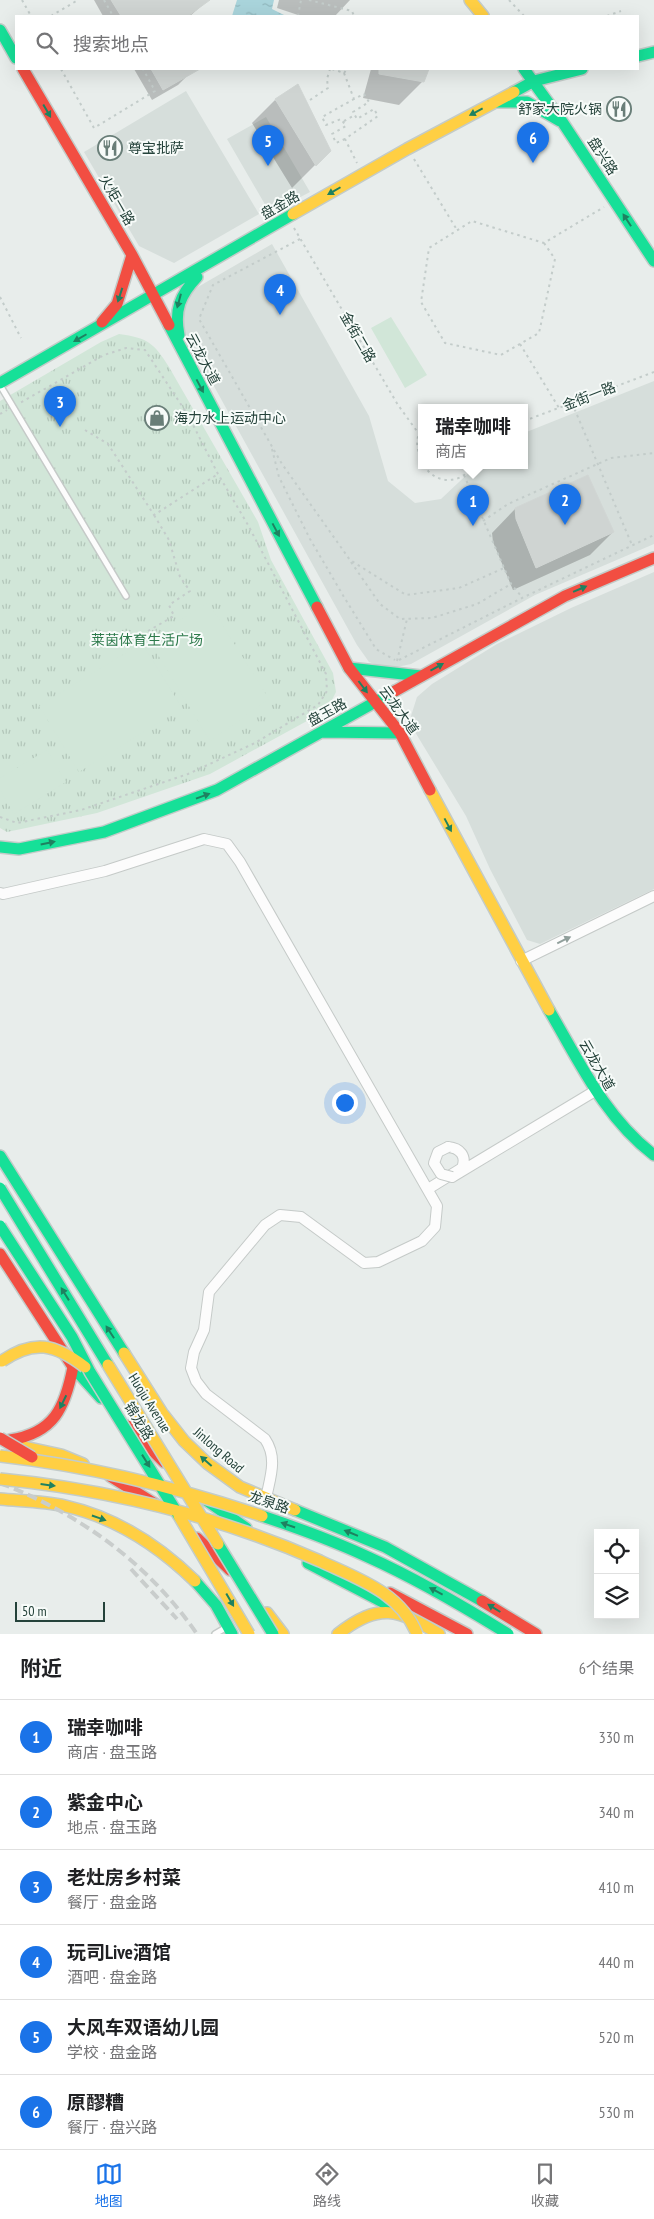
<!DOCTYPE html>
<html lang="zh">
<meta charset="utf-8">
<style>
body{margin:0;font-family:"PT Sans Narrow","Noto Sans SC",sans-serif;background:#f2f2f2;color:#202124}
.controls{position:absolute;right:15px;bottom:15px;display:grid;overflow:hidden;border-radius:0px;box-shadow:0 5px 20px #0002}
.controls button{width:45px;height:45px;display:grid;place-items:center;padding:0;border:0;border-bottom:1px solid #e0e0e0;background:#fff;color:#202124;font:25px sans-serif}
.scale{position:absolute;left:15px;bottom:12px;width:90px;box-sizing:border-box;padding-left:5px;border:2px solid #24423a;border-top:0;font-size:14px;line-height:18px;white-space:nowrap;color:#24423a;-webkit-text-stroke:4px #f7fbf9;paint-order:stroke}
.you{position:absolute;left:344px;top:1102px;width:18px;height:18px;margin:-12px;border:4px solid #fff;border-radius:50%;background:#1a73e8;box-shadow:0 0 0 8px #1a73e833}
.badge{display:grid;place-items:center;width:32px;height:32px;border-radius:50%;background:#1a73e8;color:#fff;font-size:16px;font-weight:700}
.pin{position:absolute;translate:-50% -41px;filter:drop-shadow(0 1px 2px #0008)}
.pin::after{content:'';position:absolute;top:26px;width:18px;height:15px;background:inherit;clip-path:polygon(0 0,100% 0,50% 100%)}
.popup{position:absolute;left:418px;top:404px;width:110px;height:65px;box-sizing:border-box;display:grid;place-content:center;border-radius:0px;background:#fff;filter:drop-shadow(0 1px 4px #0005);font-size:16px;white-space:nowrap;color:#757577}
.popup b{font-size:19px;color:#202124}
.popup::after{content:'';position:absolute;left:50%;top:100%;margin-left:-10px;border:10px solid transparent;border-top-color:#fff}
.list{margin:0;padding:0;list-style:none}
h2{display:flex;justify-content:space-between;align-items:center;height:65px;margin:0;padding:0 20px;font-size:21px}
h2 small{font-size:16px;font-weight:400;color:#757577}
.list li{display:grid;grid-template-columns:32px 1fr auto;gap:15px;align-items:center;box-sizing:border-box;height:75px;padding:0 20px;border-top:1px solid #e0e0e0}
.list b{display:block;font-size:19px;white-space:nowrap}
.list p{margin:0;font-size:16px;white-space:nowrap;color:#757577}
.list em{font-size:16px;font-style:normal;color:#757577}
.icon{flex:none;width:28px;height:28px;fill:none;stroke:currentColor;stroke-width:2;stroke-linecap:round;stroke-linejoin:round}
.map{position:relative;flex:none;width:654px;height:1634px;overflow:hidden}
.search{position:absolute;background:#fff;box-shadow:0 5px 20px #0002;left:15px;right:15px;top:15px;height:55px;display:flex;align-items:center;gap:12px;box-sizing:border-box;padding:0 18px;border-radius:0px;color:#757577;font-size:19px}
.sheet{height:515px;background:#fff}
nav{display:flex;justify-content:space-around;align-items:center;box-sizing:border-box;height:70px;border-top:1px solid #e0e0e0;background:#fff;font-size:14px;color:#757577}
nav a{display:grid;justify-items:center;gap:2px}
nav .on{color:#1a73e8}
.map>svg:first-child{display:block}
.built{fill:#d6dedb}
.park{fill:url(#park-tufts)}
.garden{fill:#d1e6d8}
.water{fill:url(#water-ripples)}
.shadow{fill:#0003}
.building{fill:#cfd4d2;stroke:#d1d6d4}
.lines{fill:none;stroke-linecap:round;stroke-linejoin:round}
.lane-casing{stroke:#c5cac8;stroke-width:8}
.street-casing{stroke:#c5cac8;stroke-width:12}
.fast-casing{stroke:#c3cbc8;stroke-width:14}
.slow-casing{stroke:#c3cbc8;stroke-width:14}
.jam-casing{stroke:#c3cbc8;stroke-width:14}
.path{stroke:#c3ccca;stroke-width:2;stroke-dasharray:2.5 4;stroke-linecap:butt}
.lane{stroke:#fcfcfc;stroke-width:5}
.street{stroke:#fcfcfc;stroke-width:10}
.fast{stroke:#16e098;stroke-width:11}
.slow{stroke:#ffcf43;stroke-width:11}
.jam{stroke:#f24e42;stroke-width:11}
.rail{stroke:#c9cdcc;stroke-width:4;stroke-dasharray:10 5;stroke-linecap:butt}
.street-bridge-casing{stroke:#c5cac8;stroke-width:12;stroke-linecap:butt}
.fast-bridge-casing{stroke:#c3ccc9;stroke-width:14;stroke-linecap:butt}
.slow-bridge-casing{stroke:#c3ccc9;stroke-width:14;stroke-linecap:butt}
.jam-bridge-casing{stroke:#c3ccc9;stroke-width:14;stroke-linecap:butt}
.street-bridge{stroke:#fcfcfc;stroke-width:10}
.fast-bridge{stroke:#16e098;stroke-width:11}
.slow-bridge{stroke:#ffcf43;stroke-width:11}
.jam-bridge{stroke:#f24e42;stroke-width:11}
.oneway{fill:#1e8160}
.oneway2{fill:#909f9b}
.labels{text-anchor:middle;dominant-baseline:central;stroke-width:4;stroke-linejoin:round;paint-order:stroke}
.poi-label{font-size:14px;fill:#24423a;stroke:#f7fbf9;text-anchor:start}
.street-label{font-size:14px;fill:#24423a;stroke:#f7fbf9}
.park-label{font-size:14px;fill:#2d7a4b;stroke:#f7fbf9}
</style>
<div class="map">
<svg width="654" height="1634" viewBox="0 0 654 1634">
<defs>
<pattern id="park-tufts" width="24" height="20" patternUnits="userSpaceOnUse" patternTransform="scale(1.25)"><rect width="24" height="20" fill="#d1e6d8"/><path d="M3 7l-1-3M5 7V3M7 7l1-3M15 17l-1-3M17 17v-4M19 17l1-3" fill="none" stroke="#b3c6ba"/></pattern>
<pattern id="water-ripples" width="26" height="14" patternUnits="userSpaceOnUse" patternTransform="scale(1.25)"><rect width="26" height="14" fill="#a9d4db"/><path d="M2 4q2-2 4 0t4 0M15 11q2-2 4 0t4 0" fill="none" stroke="#91b7bd"/></pattern>
</defs>
<rect width="100%" height="100%" fill="#e8edeb"/>
<path class="built" d="M186 91 259 214 174 263 139 246 84 152Z
M266 117 310 192 270 213 227 139Z
M272 244 369 416 388 481 415 503 441 499 477 465H524V433L654 381V544L535 595 411 664 388 669 369 662 357 645 184 332 183 313 191 291Z
M654 572V889L540 944 527 940 490 869 466 816 415 732 411 716 417 697 432 684 497 644 571 608Z"/>
<path class="park" d="M119 334C148 338 154 343 169 367L258 522 271 560 333 673 336 692 327 710 210 774 97 813 7 832 0 828V401L101 342Z"/>
<path class="garden" d="M391 317 427 375 405 388 371 328Z
M208 602 269 699 210 741 149 640Z
M142 643 182 708 79 772 39 706Z
M47 750 66 782 14 814 0 790V778Z"/>
<path class="water" d="M237 0H274L272 9 286 16H232Z"/>
<path class="shadow" d="M94 0H206L207 1 190 16H103Z
M279 0H350L335 16H301L277 8Z
M134 69H186L189 74 178 85 152 100Z
M371 69H427L423 81 399 105 363 98Z
M275 100 329 151 292 188 252 123Z
M515 509 613 532 590 555 513 590 493 542 492 533Z"/>
<path class="building" d="M111 0H210L188 16H121Z
M151 69H200L163 90Z
M379 69H429L424 82 379 74Z
M298 84 331 151 316 166 275 99Z
M588 475 614 532 536 568 516 519 515 508Z"/>
<g class="lines">
<defs>
<path id="lane" d="M0 385 126 596
M215 1634 227 1627"/>
<path id="street" d="M0 893 3 894 105 871 204 839 227 844 240 862 437 1206 435 1227 422 1241 378 1262 364 1263 301 1217 280 1215 265 1225 209 1292 204 1330 194 1352 191 1368 196 1381 206 1394 265 1439C278 1458 270 1478 266 1498
M521 961 654 896
M452 1177 595 1091
M428 1189 462 1168C467 1156 460 1148 448 1147"/>
<path id="fast" d="M0 30 16 58
M638 56 654 52
M524 69 563 123 654 261
M514 92 534 81 582 69
M497 102H527L560 121
M169 325 317 607
M179 335C174 310 180 295 197 277
M0 383 293 214
M349 668 421 676
M322 732 400 733
M0 847 19 849 104 832 217 790 395 691
M549 1010C579 1061 605 1118 654 1155
M0 1156 124 1353
M73 1367 101 1398
M206 1500 246 1528
M295 1510 385 1547 482 1601
M308 1563 404 1613
M195 1581 216 1605 232 1634"/>
<path id="slow" d="M470 0 483 16
M293 214 407 149 514 92
M430 790 549 1010
M124 1353 162 1413 184 1441 207 1463 240 1487 295 1510
M15 1445 61 1455 83 1464
M0 1499C21 1501 44 1501 65 1506 114 1517 159 1546 195 1581
M267 1613 283 1634
M338 1634C379 1602 398 1609 439 1634"/>
<path id="jam" d="M23 69 132 255 169 325
M102 322 117 304 132 255
M317 607 349 668 400 733 430 790
M395 691 565 596 654 558
M0 1254 73 1367C65 1408 54 1433 10 1440
M128 1426 164 1462
M110 1476 155 1504
M197 1538 230 1570
M390 1593 467 1634
M482 1601 536 1634"/>
</defs>
<use href="#lane" class="lane-casing"/>
<use href="#street" class="street-casing"/>
<use href="#fast" class="fast-casing"/>
<use href="#slow" class="slow-casing"/>
<use href="#jam" class="jam-casing"/>
<path class="path" d="M22 0 31 16
M104 0 113 16
M309 0 352 11 354 16
M509 0 524 16
M51 16 78 0
M298 16 301 0
M607 16 621 11
M61 69 94 128 155 91 143 69
M332 69 344 73
M344 73 354 99 364 94 369 102 353 112 357 119 374 109 378 116 345 139 357 163
M344 73 347 69
M310 100 328 88 327 79 330 69
M344 121 355 115
M345 139 336 143 332 134 346 126 341 119 326 125 322 117 354 99
M414 159 457 230
M294 228 398 405 419 434
M300 239 213 285 199 319 282 464 350 560 406 595 459 588 504 568
M544 243 555 259 539 333 501 355 445 343 421 302 429 248 472 221 544 243 604 207
M0 297 21 338
M520 344 559 408
M572 403 632 545
M0 414 7 410
M524 421 654 372
M85 430 108 444 154 515 218 474
M422 431C414 438 417 451 422 459
M272 449 279 477 310 539 344 597 376 649 395 660
M424 465C431 479 450 485 464 475 466 473 469 468 470 465
M464 475 511 584 522 597
M483 521 508 504 611 458 654 453
M351 562 380 604 400 619 432 618 477 604 511 584
M148 631 174 616 169 605 190 591 180 577 169 540 154 515
M399 660 522 598 654 535
M397 661 407 619
M0 817 17 823 81 810 188 774 255 743 318 705 327 691 326 674 248 525 218 474 188 415 145 350 126 348 104 355 20 403"/>
<use href="#lane" class="lane"/>
<use href="#street" class="street"/>
<use href="#fast" class="fast"/>
<use href="#slow" class="slow"/>
<use href="#jam" class="jam"/>
<path class="rail" d="M0 1483C80 1514 148 1563 197 1634
M131 1569 177 1619"/>
<defs>
<path id="street-bridge" d="M448 1147 438 1152 434 1163 441 1174 452 1177"/>
<path id="fast-bridge" d="M0 1188 108 1365
M0 1226 72 1337 90 1372 179 1516
M262 1516C298 1528 334 1541 368 1557 417 1579 463 1606 508 1634
M218 1544 273 1634"/>
<path id="slow-bridge" d="M2 1361C34 1339 55 1344 85 1367
M108 1365 218 1544
M0 1456C90 1466 176 1487 262 1516
M0 1479C111 1490 218 1516 320 1561 358 1579 400 1592 417 1634
M179 1516 249 1634"/>
<path id="jam-bridge" d="M0 1438 32 1457"/>
</defs>
<use href="#street-bridge" class="street-bridge-casing"/>
<use href="#fast-bridge" class="fast-bridge-casing"/>
<use href="#slow-bridge" class="slow-bridge-casing"/>
<use href="#jam-bridge" class="jam-bridge-casing"/>
<use href="#street-bridge" class="street-bridge"/>
<use href="#fast-bridge" class="fast-bridge"/>
<use href="#slow-bridge" class="slow-bridge"/>
<use href="#jam-bridge" class="jam-bridge"/>
</g>
<defs><path id="oneway-solid" d="M-6-.8H1V-3.2L6.5 0L1 3.2V.8H-6Z" transform="scale(1.25)"/></defs>
<g class="oneway">
<use href="#oneway-solid" transform="translate(47 111) rotate(60)"/>
<use href="#oneway-solid" transform="translate(476 112) rotate(152)"/>
<use href="#oneway-solid" transform="translate(334 191) rotate(150)"/>
<use href="#oneway-solid" transform="translate(627 220) rotate(-123)"/>
<use href="#oneway-solid" transform="translate(120 295) rotate(108)"/>
<use href="#oneway-solid" transform="translate(179 301) rotate(105)"/>
<use href="#oneway-solid" transform="translate(80 338) rotate(150)"/>
<use href="#oneway-solid" transform="translate(200 386) rotate(62)"/>
<use href="#oneway-solid" transform="translate(276 530) rotate(62)"/>
<use href="#oneway-solid" transform="translate(580 589) rotate(-23)"/>
<use href="#oneway-solid" transform="translate(437 667) rotate(-29)"/>
<use href="#oneway-solid" transform="translate(363 687) rotate(53)"/>
<use href="#oneway-solid" transform="translate(203 796) rotate(-20)"/>
<use href="#oneway-solid" transform="translate(448 825) rotate(62)"/>
<use href="#oneway-solid" transform="translate(48 843) rotate(-12)"/>
<use href="#oneway-solid" transform="translate(65 1294) rotate(-122)"/>
<use href="#oneway-solid" transform="translate(110 1332) rotate(-123)"/>
<use href="#oneway-solid" transform="translate(63 1402) rotate(116)"/>
<use href="#oneway-solid" transform="translate(146 1461) rotate(58)"/>
<use href="#oneway-solid" transform="translate(206 1461) rotate(-139)"/>
<use href="#oneway-solid" transform="translate(48 1485) rotate(7)"/>
<use href="#oneway-solid" transform="translate(99 1518) rotate(19)"/>
<use href="#oneway-solid" transform="translate(288 1525) rotate(-161)"/>
<use href="#oneway-solid" transform="translate(351 1533) rotate(-158)"/>
<use href="#oneway-solid" transform="translate(436 1591) rotate(-152)"/>
<use href="#oneway-solid" transform="translate(230 1600) rotate(60)"/>
<use href="#oneway-solid" transform="translate(494 1608) rotate(-148)"/>
</g>
<use class="oneway2" href="#oneway-solid" transform="translate(564 940) rotate(-26)"/>
<defs>
<symbol id="restaurant-ring" viewBox="-11 -11 22 22"><circle r="9.5" fill="#f7fbf9" stroke="#697e78" stroke-width="1.5"/><path d="M-5-6h1v4h1v-4h1v4h1v-4h1v5L-1.5 .5V6h-2V.5L-5-1ZM5-6V6H3V1.5H1.5Q1.5-4 5-6Z" fill="#697e78"/></symbol>
<symbol id="shop-ring" viewBox="-11 -11 22 22"><circle r="9.5" fill="#f7fbf9" stroke="#697e78" stroke-width="1.5"/><path d="M-5-2.5h2.3a2.7 3.5 0 0 1 5.4 0H5L5.5 6h-11ZM-1.5-2.5h3a1.5 2.3 0 0 0-3 0Z" fill="#697e78"/></symbol>
</defs>
<g fill-rule="evenodd">
<use href="#restaurant-ring" x="605" y="95" width="28" height="28"/>
<use href="#restaurant-ring" x="96" y="134" width="28" height="28"/>
<use href="#shop-ring" x="143" y="404" width="28" height="28"/>
</g>
<g class="labels">
<g class="poi-label">
<text x="602" y="109" text-anchor="end">舒家大院火锅</text>
<text x="128" y="148">尊宝批萨</text>
<text x="174" y="418">海力水上运动中心</text>
</g>
<g class="street-label">
<text transform="translate(603 156) rotate(57)">盘兴路</text>
<text transform="translate(117 200) rotate(60)">火炬一路</text>
<text transform="translate(280 205) rotate(-30)">盘金路</text>
<text transform="translate(358 337) rotate(60)">金街二路</text>
<text transform="translate(203 359) rotate(62)">云龙大道</text>
<text transform="translate(589 396) rotate(-21)">金街一路</text>
<text transform="translate(399 710) rotate(54)">云龙大道</text>
<text transform="translate(327 712) rotate(-29)">盘玉路</text>
<text transform="translate(597 1065) rotate(60)">云龙大道</text>
<text transform="translate(150 1403) rotate(58)">Huoju Avenue</text>
<text transform="translate(139 1421) rotate(58)">锦龙路</text>
<text transform="translate(219 1450) rotate(41)">Jinlong Road</text>
<text transform="translate(269 1502) rotate(19)">龙泉路</text>
</g>
<g class="park-label">
<text x="147" y="640">莱茵体育生活广场</text>
</g>
</g>
</svg>
<div class="controls">
<button><svg class="icon" aria-label="locate" viewBox="0 0 24 24"><circle cx="12" cy="12" r="6"/><path d="M12 2v4M12 18v4M2 12h4M18 12h4"/></svg></button>
<button><svg class="icon" aria-label="layers" viewBox="0 0 24 24"><path d="M12 4l9 5-9 5-9-5zM3 14l9 5 9-5"/></svg></button>
</div>
<div class="scale">50 m</div>
<div class="you"></div>
<div class="pin badge" style="left:473px;top:526px">1</div>
<div class="popup"><b>瑞幸咖啡</b>商店</div>
<div class="pin badge" style="left:565px;top:525px">2</div>
<div class="pin badge" style="left:60px;top:427px">3</div>
<div class="pin badge" style="left:280px;top:315px">4</div>
<div class="pin badge" style="left:268px;top:166px">5</div>
<div class="pin badge" style="left:533px;top:163px">6</div>
<div class="search"><svg class="icon" aria-label="search" viewBox="0 0 24 24"><circle cx="10" cy="10" r="6"/><path d="M15 15l6 6"/></svg>搜索地点</div>
</div>
<section class="sheet">
<h2>附近<small>6个结果</small></h2>
<ul class="list">
<li><span class="badge">1</span><div><b>瑞幸咖啡</b><p>商店 · 盘玉路</p></div><em>330 m</em></li>
<li><span class="badge">2</span><div><b>紫金中心</b><p>地点 · 盘玉路</p></div><em>340 m</em></li>
<li><span class="badge">3</span><div><b>老灶房乡村菜</b><p>餐厅 · 盘金路</p></div><em>410 m</em></li>
<li><span class="badge">4</span><div><b>玩司Live酒馆</b><p>酒吧 · 盘金路</p></div><em>440 m</em></li>
<li><span class="badge">5</span><div><b>大风车双语幼儿园</b><p>学校 · 盘金路</p></div><em>520 m</em></li>
<li><span class="badge">6</span><div><b>原醪糟</b><p>餐厅 · 盘兴路</p></div><em>530 m</em></li>
</ul>
</section>
<nav>
<a class="on"><svg class="icon" aria-label="map" viewBox="0 0 24 24"><path d="M3 6l6-2 6 2 6-2v14l-6 2-6-2-6 2zM9 4v14M15 6v14"/></svg>地图</a>
<a><svg class="icon" aria-label="directions" viewBox="0 0 24 24"><path d="M12 3l9 9-9 9-9-9zM9 14v-3h6M13 9l2 2-2 2"/></svg>路线</a>
<a><svg class="icon" aria-label="saved" viewBox="0 0 24 24"><path d="M7 4h10v16l-5-4-5 4z"/></svg>收藏</a>
</nav>
